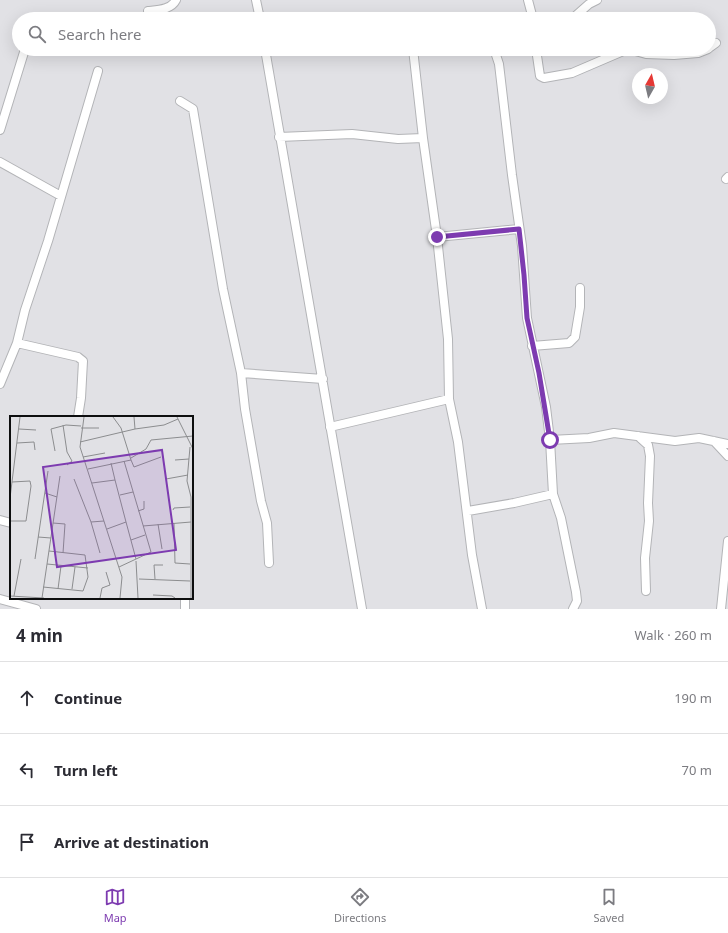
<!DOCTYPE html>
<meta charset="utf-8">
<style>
body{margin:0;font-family:"Noto Sans",sans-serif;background:#f2f2f3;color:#2b2b33}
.compass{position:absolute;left:632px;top:68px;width:36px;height:36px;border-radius:50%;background:#fff;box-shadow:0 4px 16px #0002;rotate:8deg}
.stop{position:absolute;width:12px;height:12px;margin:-9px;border:3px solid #7d3bb0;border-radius:50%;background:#fff}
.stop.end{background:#7d3bb0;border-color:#fff;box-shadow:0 1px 4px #0008}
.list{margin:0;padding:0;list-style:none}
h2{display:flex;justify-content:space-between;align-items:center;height:52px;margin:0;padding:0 16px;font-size:17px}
h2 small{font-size:13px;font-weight:400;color:#7c7c81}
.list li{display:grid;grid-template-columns:26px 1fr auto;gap:12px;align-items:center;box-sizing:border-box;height:72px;padding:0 16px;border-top:1px solid #e1e1e2}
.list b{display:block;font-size:15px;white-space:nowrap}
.list em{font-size:13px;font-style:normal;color:#7c7c81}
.icon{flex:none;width:22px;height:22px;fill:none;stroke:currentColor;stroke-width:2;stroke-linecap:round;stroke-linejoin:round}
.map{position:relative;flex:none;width:728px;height:609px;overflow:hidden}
.search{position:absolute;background:#fff;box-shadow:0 4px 16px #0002;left:12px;right:12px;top:12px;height:44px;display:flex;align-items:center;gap:10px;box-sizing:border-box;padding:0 14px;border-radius:22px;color:#7c7c81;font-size:15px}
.sheet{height:268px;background:#fff}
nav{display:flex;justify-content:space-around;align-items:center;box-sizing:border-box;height:56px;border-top:1px solid #e1e1e2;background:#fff;font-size:11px;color:#7c7c81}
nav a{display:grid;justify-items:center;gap:2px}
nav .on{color:#7d3bb0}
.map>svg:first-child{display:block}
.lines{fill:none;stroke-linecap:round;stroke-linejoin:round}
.minor-casing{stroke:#b3b4b7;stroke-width:10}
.minor{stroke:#fff;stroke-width:8}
.route{stroke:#7d3bb0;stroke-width:5}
.inset-road{fill:none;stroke:#8c8d8f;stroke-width:1}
.view{fill:#7d3bb0;fill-opacity:0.15;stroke:#7d3bb0;stroke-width:2}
.inset-edge{fill:none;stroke:#0d0e0f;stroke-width:2}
</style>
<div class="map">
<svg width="728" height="609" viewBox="0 0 728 609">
<rect width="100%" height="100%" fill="#e1e1e5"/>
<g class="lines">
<defs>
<path id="minor" d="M256 0 260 19
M528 0 533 19
M148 11C157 10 171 10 176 0
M572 19 589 4 597 0
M709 48 716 43
M265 49 362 609
M494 49 499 64 512 175 522 246 527 318 546 407 550 440 553 494 561 518 576 592 577 601 573 609
M536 49 540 76 544 78 572 73 628 49 646 54 674 55 698 53 708 49
M265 51 277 49
M180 101 193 109 223 289 241 373 323 379
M0 130 25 49
M279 137 352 134 398 139 423 138 413 49
M0 162 61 196
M726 179 728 177
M437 237 519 229
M17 343 78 357 83 361 81 398 78 417
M532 346 569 343 575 337 580 307V288
M241 373 245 409 261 501 267 523 269 563
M0 384 17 343 25 310 48 241 98 71
M449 399 458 442 472 555 482 609
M330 427 449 399 448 339 437 237 423 138
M638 436 648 445 650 456 648 503 649 521 645 558 646 591
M550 440 589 438 614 433 675 441 699 438 728 444
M714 441 728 456
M468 511 514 503 553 494
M0 520 11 523
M185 598V609
M0 599 36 609
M721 609 728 541"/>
</defs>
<use href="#minor" class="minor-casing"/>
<use href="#minor" class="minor"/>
</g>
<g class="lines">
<path class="route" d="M437 237 519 229 524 275 527 318 539 373 550 440"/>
</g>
<g transform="translate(10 416)">
<rect width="183" height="183" fill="#e1e1e5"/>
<path class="inset-road" d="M74 1 70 31 112 161 110 182M167 1 183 33M53 9 57 36 62 45 57 49M71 12H89M9 13 26 14M125 13 154 9 168 3M70 26 125 13 124 1M7 27 24 26 25 34M180 31 177 65 181 81V182M45 35 41 13 56 9 71 10M73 41 95 37M121 42 136 33 141 24 183 20M121 44 124 51 151 41M165 44 179 43M78 53 121 44 111 12 103 1M64 63 81 106 94 105M156 63 178 59M82 67 105 64 101 47M35 77 47 81M110 79 123 76M0 82 10 1M163 94 164 92 180 91M128 95 134 93V85M0 105H16L21 70 20 65 2 66M81 106 90 137M116 106 126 143M43 107 55 108 53 137M164 107 165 147 180 148M148 108 152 133M133 110 181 106M97 113 116 106 105 64M28 121 41 122M121 124 135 119M25 143 38 55M126 145 128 182M37 148 78 152M109 151 141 136 114 45M129 163 180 165M145 163 144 149H153M33 171 73 175 78 161 75 139 39 135M48 173 51 150M62 173 65 151M143 179 162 180 165 182M0 180 34 182M4 180 11 143M32 182 50 60M90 182 92 172 100 169 96 156"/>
<path class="view" d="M152 34 166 134 47 151 33 51Z"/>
<rect width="183" height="183" class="inset-edge"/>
</g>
</svg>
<svg class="compass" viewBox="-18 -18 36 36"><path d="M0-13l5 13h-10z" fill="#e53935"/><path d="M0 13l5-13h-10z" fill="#7c7c81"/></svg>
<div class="stop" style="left:550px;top:440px"></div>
<div class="stop end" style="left:437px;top:237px"></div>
<div class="search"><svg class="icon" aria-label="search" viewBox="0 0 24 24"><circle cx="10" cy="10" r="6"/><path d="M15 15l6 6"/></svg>Search here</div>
</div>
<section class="sheet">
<h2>4 min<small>Walk · 260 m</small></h2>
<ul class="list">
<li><svg class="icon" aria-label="ahead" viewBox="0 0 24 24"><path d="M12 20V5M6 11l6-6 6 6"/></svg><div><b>Continue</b></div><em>190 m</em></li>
<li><svg class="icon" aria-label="left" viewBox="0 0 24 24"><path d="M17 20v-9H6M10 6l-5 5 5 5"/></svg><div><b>Turn left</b></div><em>70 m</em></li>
<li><svg class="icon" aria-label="arrive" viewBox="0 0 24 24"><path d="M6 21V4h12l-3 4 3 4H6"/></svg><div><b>Arrive at destination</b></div></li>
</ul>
</section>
<nav>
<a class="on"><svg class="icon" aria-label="map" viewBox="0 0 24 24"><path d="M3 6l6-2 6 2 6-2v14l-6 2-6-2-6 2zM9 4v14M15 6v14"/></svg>Map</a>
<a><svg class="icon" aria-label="directions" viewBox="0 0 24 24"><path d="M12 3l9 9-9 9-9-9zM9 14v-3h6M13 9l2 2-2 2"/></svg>Directions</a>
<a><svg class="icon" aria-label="saved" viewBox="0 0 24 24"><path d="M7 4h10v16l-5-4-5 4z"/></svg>Saved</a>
</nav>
